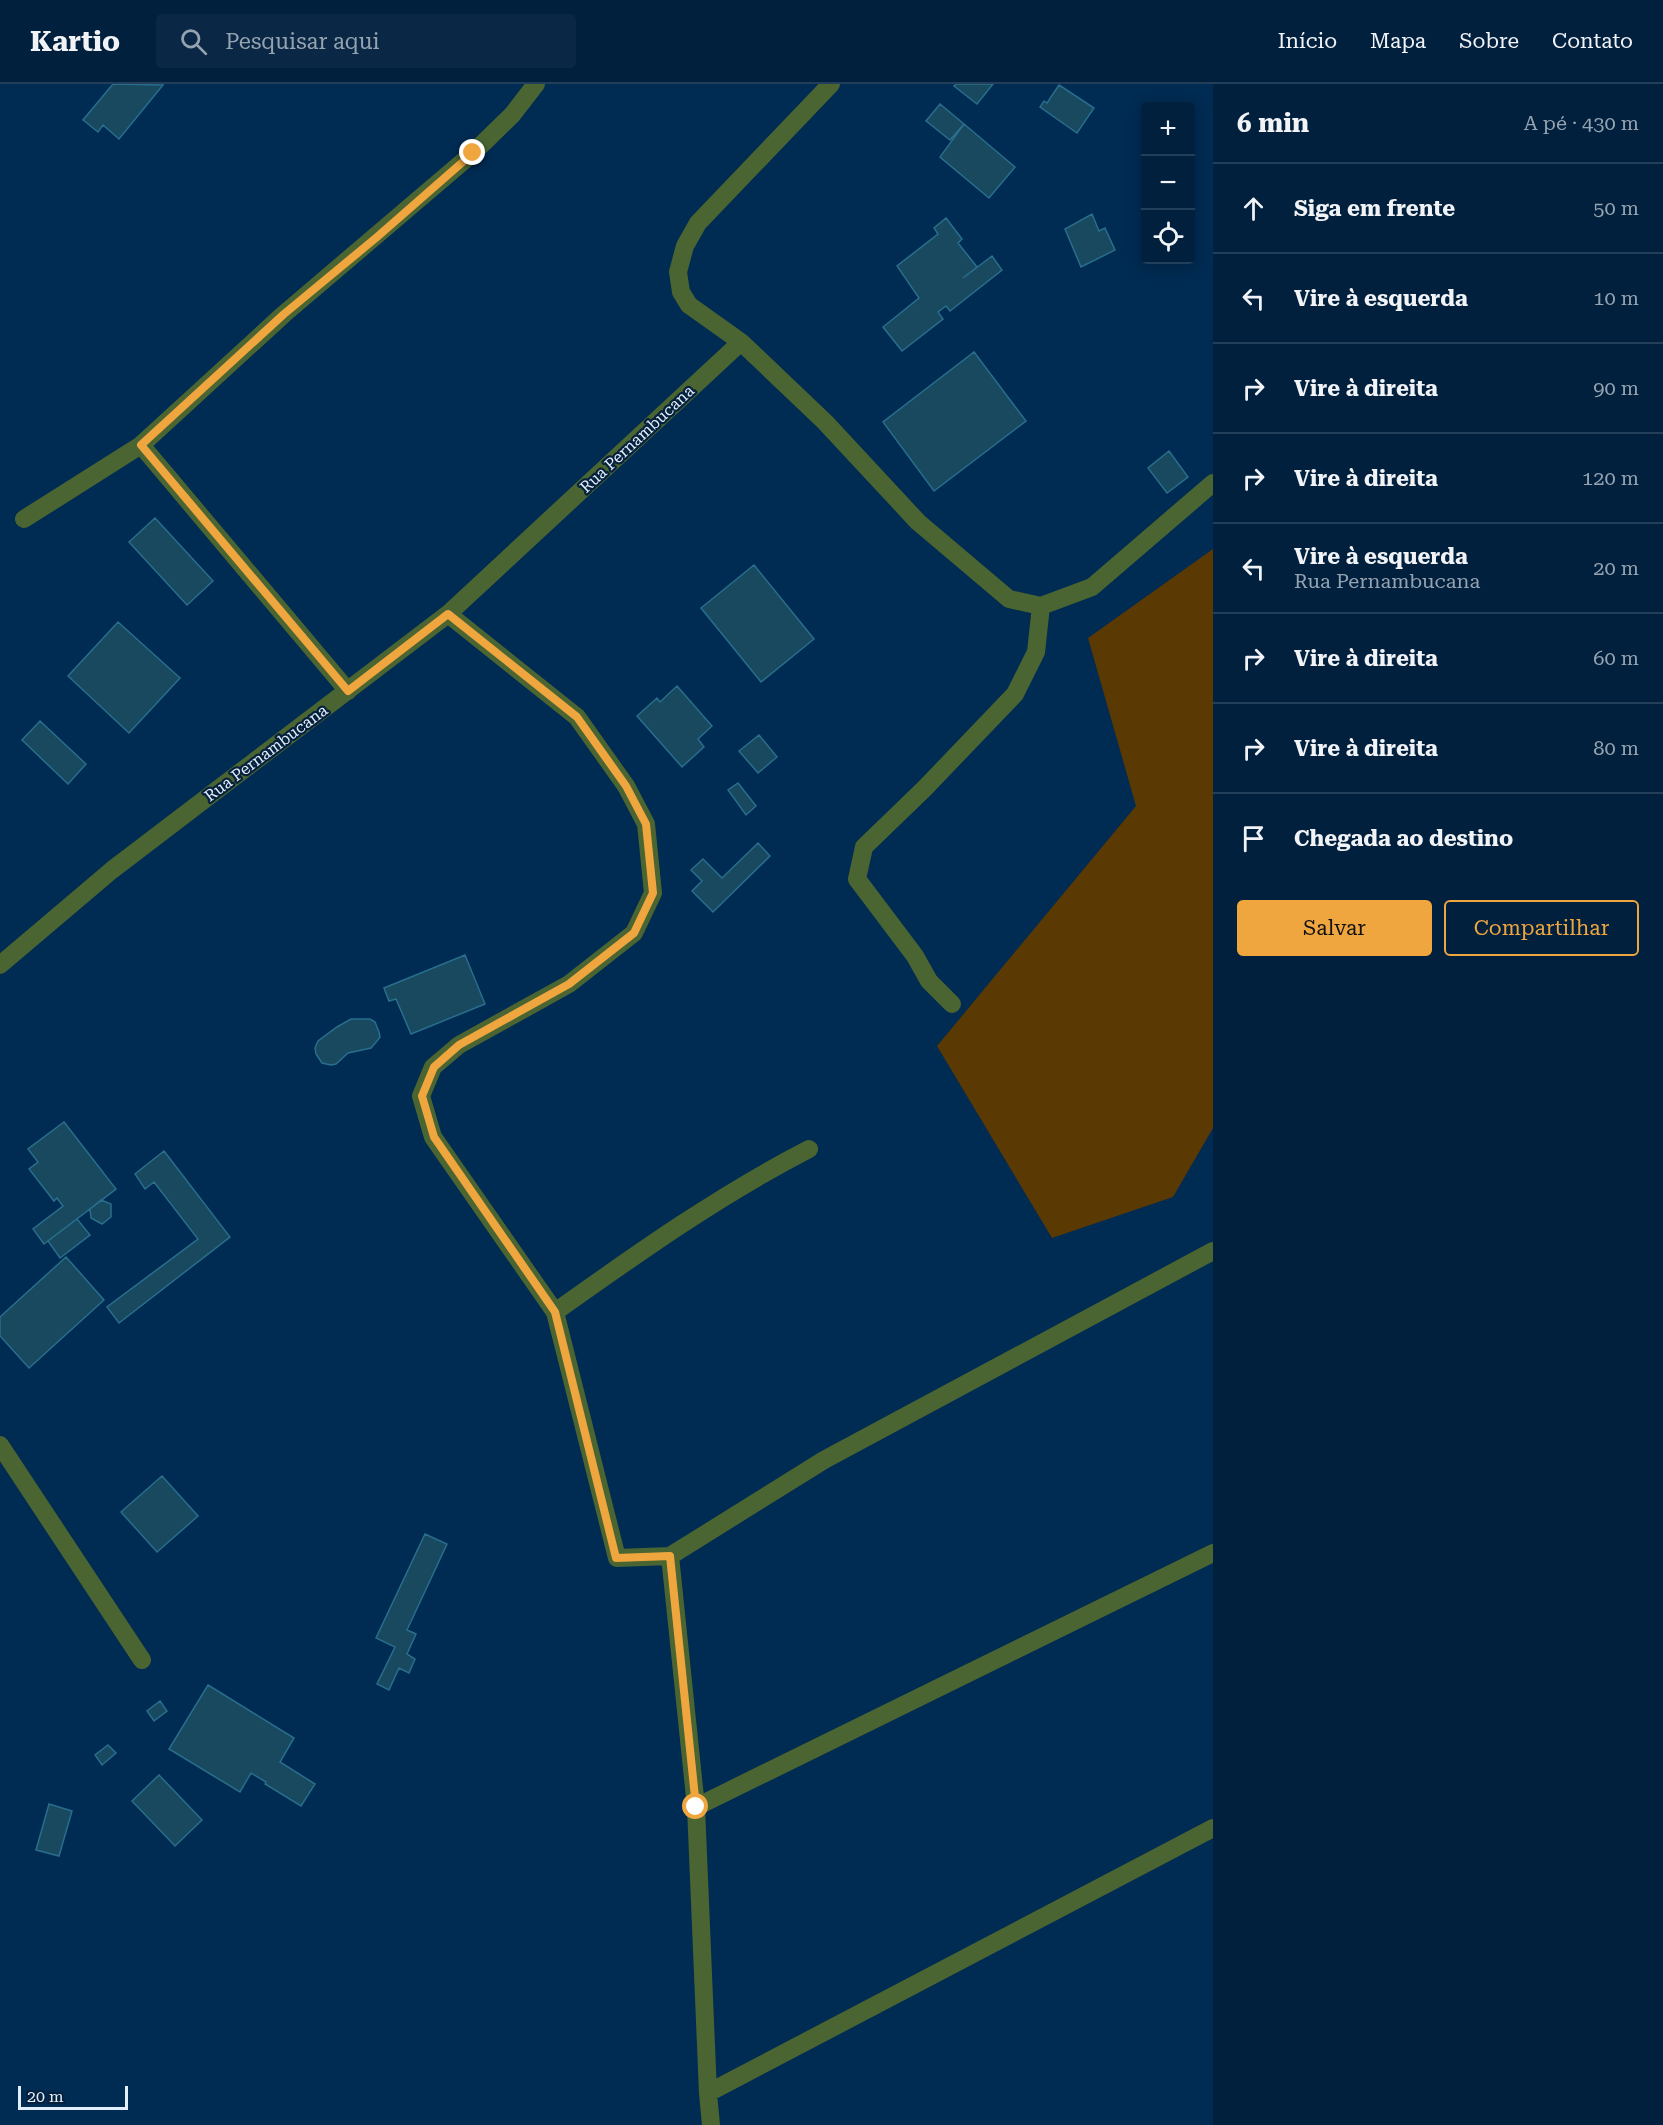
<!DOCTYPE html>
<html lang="pt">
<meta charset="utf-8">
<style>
body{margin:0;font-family:"Roboto Serif",serif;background:#0a2845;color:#f1f3f6}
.controls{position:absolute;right:18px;top:18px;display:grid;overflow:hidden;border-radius:6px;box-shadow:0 3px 15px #0003}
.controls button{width:54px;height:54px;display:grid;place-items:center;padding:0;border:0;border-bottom:2px solid #223e58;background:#00203e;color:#f1f3f6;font:30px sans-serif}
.scale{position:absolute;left:18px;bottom:15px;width:110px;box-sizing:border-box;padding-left:6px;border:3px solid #e3eefb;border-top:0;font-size:16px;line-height:21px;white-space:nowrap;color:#e3eefb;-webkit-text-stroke:4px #05213d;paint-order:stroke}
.stop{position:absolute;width:18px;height:18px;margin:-14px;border:4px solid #f0a63f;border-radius:50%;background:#fff}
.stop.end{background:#f0a63f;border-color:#fff;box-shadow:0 2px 6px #0008}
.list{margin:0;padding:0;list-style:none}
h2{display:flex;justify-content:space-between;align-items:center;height:78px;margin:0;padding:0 24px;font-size:26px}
h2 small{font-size:20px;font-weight:400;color:#95a3b0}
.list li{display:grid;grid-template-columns:39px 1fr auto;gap:18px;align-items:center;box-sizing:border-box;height:90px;padding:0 24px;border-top:2px solid #223e58}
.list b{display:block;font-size:22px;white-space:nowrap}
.list p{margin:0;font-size:20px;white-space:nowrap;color:#95a3b0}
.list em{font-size:20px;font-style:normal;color:#95a3b0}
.actions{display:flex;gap:12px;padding:18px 24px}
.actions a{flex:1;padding:14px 0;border:2px solid #f0a63f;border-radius:6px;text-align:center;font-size:21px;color:#f0a63f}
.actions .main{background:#f0a63f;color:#111}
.icon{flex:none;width:33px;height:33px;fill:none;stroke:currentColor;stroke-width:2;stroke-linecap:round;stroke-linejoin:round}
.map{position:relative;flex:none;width:1213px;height:2041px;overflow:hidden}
header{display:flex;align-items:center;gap:36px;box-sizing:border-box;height:84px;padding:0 30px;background:#00203e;border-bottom:2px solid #223e58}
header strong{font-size:28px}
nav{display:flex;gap:33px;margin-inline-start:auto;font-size:21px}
.search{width:420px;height:54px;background:#0a2845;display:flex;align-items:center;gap:15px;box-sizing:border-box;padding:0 21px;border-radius:6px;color:#95a3b0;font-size:22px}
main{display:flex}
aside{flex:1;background:#00203e}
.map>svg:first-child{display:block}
.green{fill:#5a3902}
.building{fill:#18495e;stroke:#296e8d;stroke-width:1.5}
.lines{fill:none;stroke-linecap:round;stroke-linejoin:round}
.minor{stroke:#4a6531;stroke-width:18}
.route{stroke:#f0a63f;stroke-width:8}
.labels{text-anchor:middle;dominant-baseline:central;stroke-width:4.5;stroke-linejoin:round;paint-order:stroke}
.street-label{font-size:16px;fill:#e3eefb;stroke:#05213d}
</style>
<header>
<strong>Kartio</strong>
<div class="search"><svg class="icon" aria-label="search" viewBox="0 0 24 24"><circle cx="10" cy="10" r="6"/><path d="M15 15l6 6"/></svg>Pesquisar aqui</div>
<nav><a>Início</a><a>Mapa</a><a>Sobre</a><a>Contato</a></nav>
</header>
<main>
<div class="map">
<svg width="1213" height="2041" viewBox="0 0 1213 2041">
<rect width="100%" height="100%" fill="#002b52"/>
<path class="green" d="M1213 465V1044L1173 1113 1052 1154 937 962 1136 722 1088 554Z"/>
<path class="building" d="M113 0 163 1 119 55 103 41 98 48 83 36Z
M956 0H993L977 20 954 2Z
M1059 1 1094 24 1077 49 1040 23 1044 17 1047 19Z
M940 20 964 40 950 56 926 37Z
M964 40 1015 83 989 114 940 73Z
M1092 130 1099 147 1105 144 1115 166 1081 183 1065 145Z
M946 134 962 155 958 159 977 183 963 194 992 172 1002 186 950 227 946 222 938 228 943 235 902 267 883 243 919 214 897 182 938 150 934 144Z
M974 268 1026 337 934 407 883 338Z
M1169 367 1188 393 1167 409 1148 384Z
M155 434 213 497 187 521 129 458Z
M754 481 814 555 761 598 701 524Z
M118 538 180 594 129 649 68 592Z
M677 602 712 642 698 655 704 663 682 683 637 632 657 614 660 618Z
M40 637 86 680 68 700 22 656Z
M759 651 777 673 758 689 739 667Z
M738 699 756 722 746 731 728 706Z
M758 759 770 772 713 828 692 807 702 797 691 786 703 775 722 794Z
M465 871 485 920 411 950 396 915 389 917 384 904Z
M351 935H370L375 938 379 948 380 953 377 957 371 964 348 969 336 980 331 981 322 979 316 970 315 964 318 957 337 943Z
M64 1038 116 1105 44 1160 33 1145 63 1122 57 1114 54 1117 29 1085 38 1078 28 1065Z
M164 1067 230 1153 119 1239 107 1223 198 1155 154 1098 145 1105 135 1090Z
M101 1116 111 1120V1133L102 1140 91 1134 90 1125Z
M77 1135 90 1151 60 1174 48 1157Z
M66 1173 104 1216 29 1284 0 1252V1233Z
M162 1392 198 1432 157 1468 121 1428Z
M425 1450 447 1460 407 1546 416 1550 407 1570 415 1575 409 1589 399 1584 389 1606 377 1600 395 1563 376 1554Z
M208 1601 294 1654 280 1678 315 1700 301 1722 265 1700 266 1698 251 1689 240 1708 169 1665Z
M160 1617 167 1627 154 1637 147 1627Z
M108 1661 116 1669 102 1681 95 1671Z
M159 1691 202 1736 175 1762 132 1717Z
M49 1720 72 1727 59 1772 36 1766Z"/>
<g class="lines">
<path class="minor" d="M831 0 698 139 685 162 678 188 681 208 689 221 741 258 825 338 918 438 1009 515 1041 522 1092 503 1213 399
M141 361 348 607
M24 435 141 361 284 230 473 69 512 31 536 0
M448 530 577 633 626 702 646 740 653 809 634 849 569 900 459 961 433 983 421 1012 433 1053 555 1228 617 1474 670 1472 824 1376 1213 1167
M0 881 112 786 448 530 741 258
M952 920 929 897 915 872 857 795 864 763 925 704 1015 610 1036 568 1041 522
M555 1228C638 1169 718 1112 809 1065
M0 1361 142 1576
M670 1472 696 1723 708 2009 711 2041
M696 1723 1213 1469
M708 2009 1213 1744"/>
</g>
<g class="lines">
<path class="route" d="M473 69 377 153 284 230 141 361 348 607 448 530 577 633 626 702 646 740 653 809 634 849 569 900 459 961 434 983 422 1012 434 1053 555 1228 616 1474 670 1472 696 1723"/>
</g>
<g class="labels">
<g class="street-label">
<text transform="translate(637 355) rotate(-43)">Rua Pernambucana</text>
<text transform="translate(266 669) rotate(-37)">Rua Pernambucana</text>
</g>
</g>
</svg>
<div class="controls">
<button>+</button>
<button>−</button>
<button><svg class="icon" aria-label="locate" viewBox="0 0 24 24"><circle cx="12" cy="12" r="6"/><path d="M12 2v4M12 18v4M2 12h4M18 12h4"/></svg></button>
</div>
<div class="scale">20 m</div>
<div class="stop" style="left:696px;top:1723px"></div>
<div class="stop end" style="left:473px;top:69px"></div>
</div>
<aside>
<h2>6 min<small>A pé · 430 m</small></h2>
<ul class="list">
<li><svg class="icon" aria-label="ahead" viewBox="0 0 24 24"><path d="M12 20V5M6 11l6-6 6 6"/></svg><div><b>Siga em frente</b></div><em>50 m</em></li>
<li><svg class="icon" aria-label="left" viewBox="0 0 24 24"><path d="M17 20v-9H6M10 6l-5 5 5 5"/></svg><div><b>Vire à esquerda</b></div><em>10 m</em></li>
<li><svg class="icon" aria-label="right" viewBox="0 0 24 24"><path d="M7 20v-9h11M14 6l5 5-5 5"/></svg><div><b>Vire à direita</b></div><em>90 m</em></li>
<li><svg class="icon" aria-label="right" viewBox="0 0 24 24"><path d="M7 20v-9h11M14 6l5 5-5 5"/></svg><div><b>Vire à direita</b></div><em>120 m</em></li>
<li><svg class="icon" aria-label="left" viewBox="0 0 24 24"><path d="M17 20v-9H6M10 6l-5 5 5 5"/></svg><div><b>Vire à esquerda</b><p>Rua Pernambucana</p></div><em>20 m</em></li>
<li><svg class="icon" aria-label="right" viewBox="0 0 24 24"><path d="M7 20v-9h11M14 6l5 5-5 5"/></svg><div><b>Vire à direita</b></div><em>60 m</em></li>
<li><svg class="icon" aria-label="right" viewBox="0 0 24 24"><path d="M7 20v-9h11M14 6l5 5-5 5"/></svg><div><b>Vire à direita</b></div><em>80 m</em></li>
<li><svg class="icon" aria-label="arrive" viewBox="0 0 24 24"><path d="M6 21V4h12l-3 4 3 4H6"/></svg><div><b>Chegada ao destino</b></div></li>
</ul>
<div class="actions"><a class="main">Salvar</a><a>Compartilhar</a></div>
</aside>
</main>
